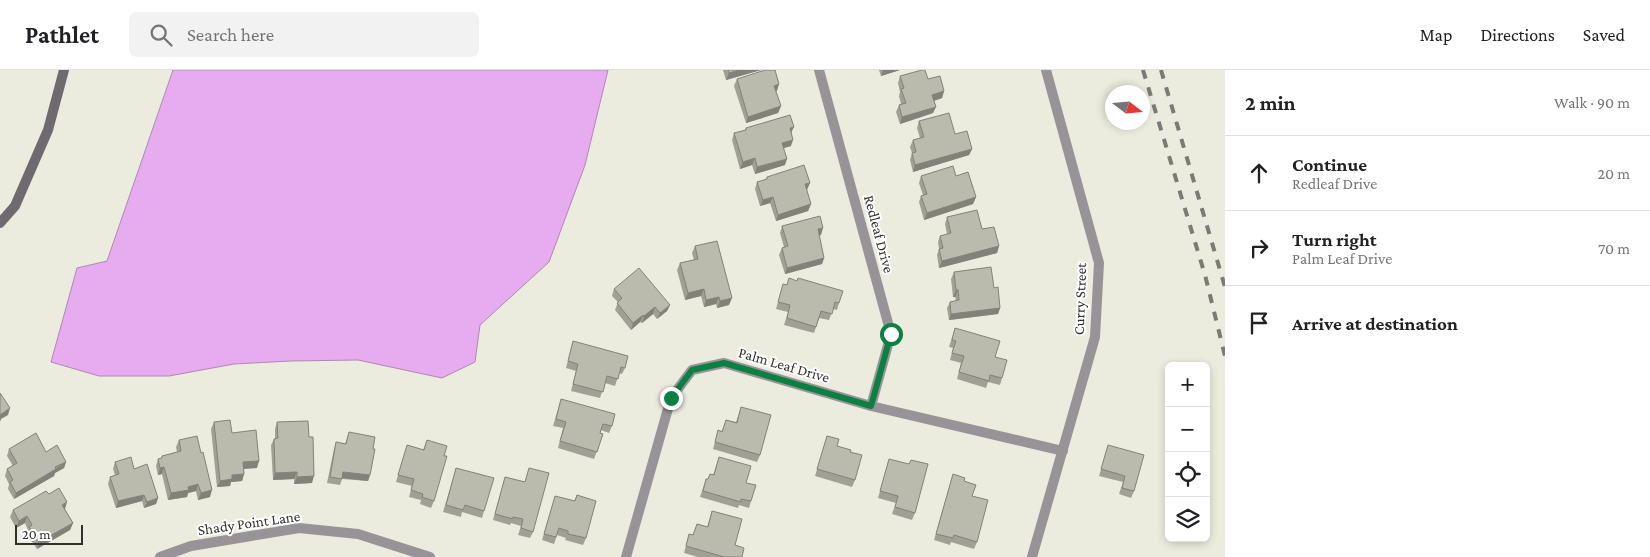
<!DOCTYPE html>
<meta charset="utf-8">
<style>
body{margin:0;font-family:"Crimson Pro",serif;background:#f2f2f2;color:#202124}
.controls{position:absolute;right:15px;bottom:15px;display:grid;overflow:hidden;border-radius:8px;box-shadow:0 2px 8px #0003}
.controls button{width:45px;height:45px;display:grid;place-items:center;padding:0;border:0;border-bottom:1px solid #e0e0e0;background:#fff;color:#202124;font:25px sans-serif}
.compass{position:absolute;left:1105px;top:15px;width:45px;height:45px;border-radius:50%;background:#fff;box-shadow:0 2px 8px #0003;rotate:106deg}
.scale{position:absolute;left:15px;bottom:12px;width:68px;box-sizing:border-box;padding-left:5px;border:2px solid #31312c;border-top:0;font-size:14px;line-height:18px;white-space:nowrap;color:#31312c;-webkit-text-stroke:4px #fff;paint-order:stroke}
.stop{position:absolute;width:15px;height:15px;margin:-11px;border:4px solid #0b8043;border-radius:50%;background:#fff}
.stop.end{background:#0b8043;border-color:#fff;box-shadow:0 1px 5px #0008}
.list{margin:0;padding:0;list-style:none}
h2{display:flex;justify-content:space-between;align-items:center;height:65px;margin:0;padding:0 20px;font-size:21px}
h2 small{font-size:16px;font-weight:400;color:#757577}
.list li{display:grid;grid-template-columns:32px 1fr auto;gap:15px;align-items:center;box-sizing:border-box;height:75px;padding:0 20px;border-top:1px solid #e0e0e0}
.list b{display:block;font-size:19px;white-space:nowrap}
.list p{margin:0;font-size:16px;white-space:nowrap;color:#757577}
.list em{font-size:16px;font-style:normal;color:#757577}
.icon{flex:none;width:28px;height:28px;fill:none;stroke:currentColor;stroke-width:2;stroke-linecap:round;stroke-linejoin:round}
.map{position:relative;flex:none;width:1225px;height:487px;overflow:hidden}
header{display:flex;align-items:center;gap:30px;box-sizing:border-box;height:70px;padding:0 25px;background:#fff;border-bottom:1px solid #e0e0e0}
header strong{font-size:24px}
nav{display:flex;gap:28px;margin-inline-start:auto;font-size:18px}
.search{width:350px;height:45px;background:#f2f2f2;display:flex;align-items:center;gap:12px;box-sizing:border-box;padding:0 18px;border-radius:8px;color:#757577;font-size:19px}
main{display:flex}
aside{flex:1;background:#fff}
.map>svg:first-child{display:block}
.water{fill:#e7acef;stroke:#b087b4}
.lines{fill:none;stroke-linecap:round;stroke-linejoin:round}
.street{stroke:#979397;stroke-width:10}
.secondary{stroke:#6f6a70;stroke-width:10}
.rail{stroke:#7b7b73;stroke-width:4;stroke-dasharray:9 9;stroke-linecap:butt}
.wall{fill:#a0a095}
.shaded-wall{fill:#828279}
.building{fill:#babaad;stroke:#828279}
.route{stroke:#0b8043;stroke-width:6}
.labels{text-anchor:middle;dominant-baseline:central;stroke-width:4;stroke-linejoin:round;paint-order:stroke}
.street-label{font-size:15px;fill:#31312c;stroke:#fff}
</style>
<header>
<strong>Pathlet</strong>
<div class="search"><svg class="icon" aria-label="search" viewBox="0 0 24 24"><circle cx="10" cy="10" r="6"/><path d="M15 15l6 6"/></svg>Search here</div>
<nav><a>Map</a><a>Directions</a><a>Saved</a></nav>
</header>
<main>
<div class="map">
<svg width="1225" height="487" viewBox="0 0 1225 487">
<rect width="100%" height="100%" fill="#ebebde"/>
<path class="water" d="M173 0H608L585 95 549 192 480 255 475 292 442 308 358 290 291 291 234 294 169 306H99L51 292 77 198 107 191Z"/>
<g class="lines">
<path class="street" d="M819 0 891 264 871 336
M160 487 191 476 299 458 358 464 430 487
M626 487 671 328 692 300 724 293 871 336 1063 381
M1032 487 1095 267 1099 193 1046 0"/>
<path class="secondary" d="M0 153 15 136 48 60 64 0"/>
<path class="rail" d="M1143 0 1205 205 1225 286
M1161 0 1225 217"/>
</g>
<path class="wall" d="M723 0H761L726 10Z
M879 0H900L881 6Z
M900 6 928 9 944 21 942 28 934 31 933 43 900 54 896 42 899 35 901 34 899 26 900 22 898 13Z
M737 9 779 14 776 21 781 36 778 43 746 53 734 16Z
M919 51 955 64 972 79 969 85 913 102 910 90 912 83 910 77 913 70 920 68 917 58Z
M746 58 791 63V76L784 78 785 95 755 104 752 95 740 99 732 70 734 63 745 60Z
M921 106H956L976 127 973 134 924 150 919 132 921 126 923 125 919 113Z
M767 107 807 120H806L811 134 808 141 776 151 770 133 760 136 755 119 757 112 766 110Z
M947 147 982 159 999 176 997 183 939 198 937 185 939 179 938 172 940 166 947 164 945 154Z
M782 156 821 165H819L824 188 822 194 785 204 779 185 782 178 784 177 780 163Z
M695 176 729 235 717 238 716 234 704 237 701 226 685 230 677 200 680 193 694 190 692 183Z
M954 202 994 218 1000 238 998 244 949 250 947 238 950 232 956 231 955 227H953L951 209Z
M789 208 839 233 837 240 833 239 829 250 819 248 814 263 784 255 788 242 776 239 783 214 787 215Z
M614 219 670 235 667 241 657 249 653 244 642 253 640 252 631 260 615 240 618 232 612 226Z
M955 258 995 287 1002 308 1000 315 988 312 986 318 957 309 961 293 950 290 953 278 949 277Z
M573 271 625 298 622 304 619 303 615 316 605 313 600 328 571 321 576 301 566 298Z
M561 329 612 356 609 363 601 360 600 363 603 364 594 389 558 378 563 358 553 356Z
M741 337 760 385 757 392 713 379 718 360 722 361 726 350 736 352Z
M214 352 232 363 257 398 244 399V404L242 411 231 412 230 416 217 417 211 359Z
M277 352 309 367 312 413 294 414V409L273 410 271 375 274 369H275V359Z
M349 362 373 379 370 405 368 411 342 409 340 415 327 413 334 379 336 372 345 374Z
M827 366 837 376 850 382 855 410 852 417 815 406Z
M179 370 210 427 198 430 196 421 188 423 187 427 168 430 162 404 158 405 156 396 158 389H161L162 386 177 382 176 377Z
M427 370 444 386 434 431 431 438 420 434 421 430 409 427 412 416 396 412 407 375 423 380Z
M1108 375 1134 421 1131 428 1119 424 1123 412 1099 406Z
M9 379 46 382 66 392 64 398 55 403 54 406 14 429 8 419 9 414 5 406 7 399 13 396 7 386Z
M719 387 746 413 751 431 749 438 739 435 738 438 700 427 706 409H708L710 404 713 405Z
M889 389 915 443 912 450 892 444 896 433 878 428Z
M115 392 134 399 158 428 156 434 144 438 142 431 116 438 108 414 110 407 115 405 113 399Z
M456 398 484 441 482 448 462 442 461 447 443 442Z
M529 398 533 462 530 468 518 465 521 456 511 453 510 455 493 450 505 407 525 412Z
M953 404 964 411 972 426 977 472 974 479 951 472 950 475 934 470Z
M49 424 65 439 73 453 70 460 37 479 27 464 28 460 25 453 16 458 10 447 13 440Z
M577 425 586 468 583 475 565 470 566 468 557 465 554 474 542 470 555 426 574 431Z
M712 441 735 475 742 487H698L684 483 689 464 693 465 697 454 707 457Z"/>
<path class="shaded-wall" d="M740 0H761L726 10 729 3Z
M883 0H900L881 6Z
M779 14 777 21 772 22 774 16Z
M944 21 942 28 930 32 932 25Z
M781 36 778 43 746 53 748 47Z
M936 37 933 43 900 54 902 47Z
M794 57 791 63 790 58Z
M793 70 791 76 780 79 782 73Z
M972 79 969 85 913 102 915 95Z
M755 88 752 95 740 99 743 92Z
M787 89 785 95 755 104 757 97Z
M810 113 807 120 802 121 805 114Z
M773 127 770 133 760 136 763 130Z
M976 127 973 134 924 150 927 143Z
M811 134 808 141 776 151 778 145Z
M823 158 821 165 815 166 818 159Z
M999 176 997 183 939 198 942 191Z
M824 188 822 194 785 204 787 198Z
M704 219 701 226 685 230 688 223Z
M956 220H958L955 227H953Z
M719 227 716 234 704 237 706 230Z
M732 228 729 235 717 238 720 231Z
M670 235 667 241 657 249 660 243Z
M655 237 653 244 642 253 644 246Z
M1000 238 998 244 949 250 951 244Z
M643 245 640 252 631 260 633 253Z
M10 338 8 345 1 349 0 352V345Z
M259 391 257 398 240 399 243 392Z
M66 392 64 398 55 403 54 406 14 429 16 423Z
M164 397 162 404 158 405 160 398Z
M297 402 294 409 273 410 275 403Z
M343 402 370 405 368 411 341 408Z
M244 404 242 411 231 412 230 416 217 417 220 411 232 405Z
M314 406 312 413 294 414 297 407Z
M198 414 196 421 188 423 187 427 168 430 171 423 188 417Z
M212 420 210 427 198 430 201 423Z
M144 425 142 431 116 438 118 431Z
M158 428 156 434 144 438 147 432Z
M67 432 65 439 60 442 62 435Z
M27 446 25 453 16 458 19 451Z
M73 453 70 460 37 479 39 472Z"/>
<path class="building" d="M728 0H740L729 3Z
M765 0H775L779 14 774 16 781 36 748 47 737 9Z
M922 0H925L928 9 940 6 944 21 932 25 936 37 902 47 899 35 906 33 901 19 904 18 900 6Z
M949 43 955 64 967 61 972 79 915 95 912 83 916 82 913 70 924 67 919 51Z
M790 45 794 57 790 58 793 70 782 73 787 89 757 97 755 88 743 92 734 63 746 60V58Z
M804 95 810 113 805 114 811 134 778 145 773 127 763 130 757 112 767 109V107Z
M953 96 956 106 968 102 976 127 927 143 921 126 927 124 921 106Z
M977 140 982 159 994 157 999 176 942 191 939 179 943 178 940 166 951 163 947 147Z
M820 146 823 158 818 159 824 188 787 198 782 178 788 176 782 156Z
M717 171 732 228 720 231 719 227 706 230 704 219 688 223 680 193 698 189 695 176Z
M991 197 994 218 998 217 1000 238 951 244 950 232 959 230 958 220H956L954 202Z
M639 198 670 235 660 243 655 237 644 246 643 245 633 253 617 233 622 228 614 219Z
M789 208 797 211 798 208 843 221 839 233 835 232 832 244 821 241 816 257 787 248 790 235 778 232 783 214 787 215Z
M955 258 1000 271 995 287 1007 290 1002 308 990 305 989 311 959 302 964 286 952 283 956 271 952 270Z
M573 271 628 286 625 298 621 297 618 309 607 306 603 322 573 314 578 294 568 291Z
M0 323 10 338 0 345Z
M561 329 615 344 612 356 603 354 600 363 603 364 597 382 560 371 566 352 556 349Z
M741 337 771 345 760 385 715 372 718 360 722 362 726 350 737 353Z
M230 350 232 363 256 360 259 391 243 392 244 404 232 405V409L220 411 214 352Z
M308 351 309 367H313L314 406 297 407V402L275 403 274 369 278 368 277 352Z
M349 362 375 367 373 379H375L370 405 343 402 342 409 330 407 336 372 346 374Z
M36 363 46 382 57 375 66 392 55 397 56 399 16 423 10 412 13 410 7 399 17 393 9 379Z
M197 366 201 383 203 382 212 420 201 423 198 414 188 417 189 420 171 423 164 397 160 398 158 389 162 388V386L181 381 179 370Z
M827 366 839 369 837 376 851 380 850 382 862 385 855 410 817 399Z
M427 370 447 376 444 386H447L434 431 422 427 423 424 411 420 414 409 398 405 407 375 424 380Z
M1108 375 1144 385 1134 421 1122 418 1125 406 1101 399Z
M131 387 134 399 147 394 158 428 147 432 144 425 118 431 110 407 119 404 115 392Z
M719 387 751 396 746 413 756 415 751 431 741 429V432L703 421 706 409H708L710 404 714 405Z
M889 389 909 394 911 390 928 394 915 443 895 437 898 426 880 421Z
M456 398 494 408 484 441 465 435 463 440 446 435Z
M529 398 549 403 533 462 521 458 523 449 513 447V449L495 444 505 407 525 412Z
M953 404 965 408 964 411 976 415 972 426 988 430 977 472 954 465 953 468 936 464Z
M59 418 67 432 62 435 73 453 39 472 29 457 32 455 27 446 19 451 13 440 46 421 49 424Z
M577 425 596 431 586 468 568 464V461L559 458 556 467 544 464 555 426 575 431Z
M712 441 742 449 735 475 744 478 742 487H724L686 476 689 464 693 465 697 454 708 457Z"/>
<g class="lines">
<path class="route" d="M671 328 692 300 724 293 871 336 891 264"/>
</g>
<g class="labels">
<g class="street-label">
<text transform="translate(879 164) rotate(75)">Redleaf Drive</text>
<text transform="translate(1080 229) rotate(-88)">Curry Street</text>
<text transform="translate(784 295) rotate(16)">Palm Leaf Drive</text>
<text transform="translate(249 453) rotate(-8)">Shady Point Lane</text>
</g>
</g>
</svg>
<div class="controls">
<button>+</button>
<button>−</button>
<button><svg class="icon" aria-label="locate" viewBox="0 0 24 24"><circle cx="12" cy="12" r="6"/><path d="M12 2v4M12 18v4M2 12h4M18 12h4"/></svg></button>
<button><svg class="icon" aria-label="layers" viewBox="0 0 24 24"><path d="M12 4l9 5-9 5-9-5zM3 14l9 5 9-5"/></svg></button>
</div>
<svg class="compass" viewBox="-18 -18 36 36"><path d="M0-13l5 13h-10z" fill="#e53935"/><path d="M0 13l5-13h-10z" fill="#757577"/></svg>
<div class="scale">20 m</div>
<div class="stop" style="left:891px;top:264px"></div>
<div class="stop end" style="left:671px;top:328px"></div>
</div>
<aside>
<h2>2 min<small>Walk · 90 m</small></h2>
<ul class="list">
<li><svg class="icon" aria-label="ahead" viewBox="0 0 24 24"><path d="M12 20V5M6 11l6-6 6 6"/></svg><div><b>Continue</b><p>Redleaf Drive</p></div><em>20 m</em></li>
<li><svg class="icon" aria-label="right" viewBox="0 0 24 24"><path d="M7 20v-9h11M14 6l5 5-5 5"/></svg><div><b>Turn right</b><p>Palm Leaf Drive</p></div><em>70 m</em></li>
<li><svg class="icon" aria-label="arrive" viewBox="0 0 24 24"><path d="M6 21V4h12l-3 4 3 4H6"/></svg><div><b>Arrive at destination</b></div></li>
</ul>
</aside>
</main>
